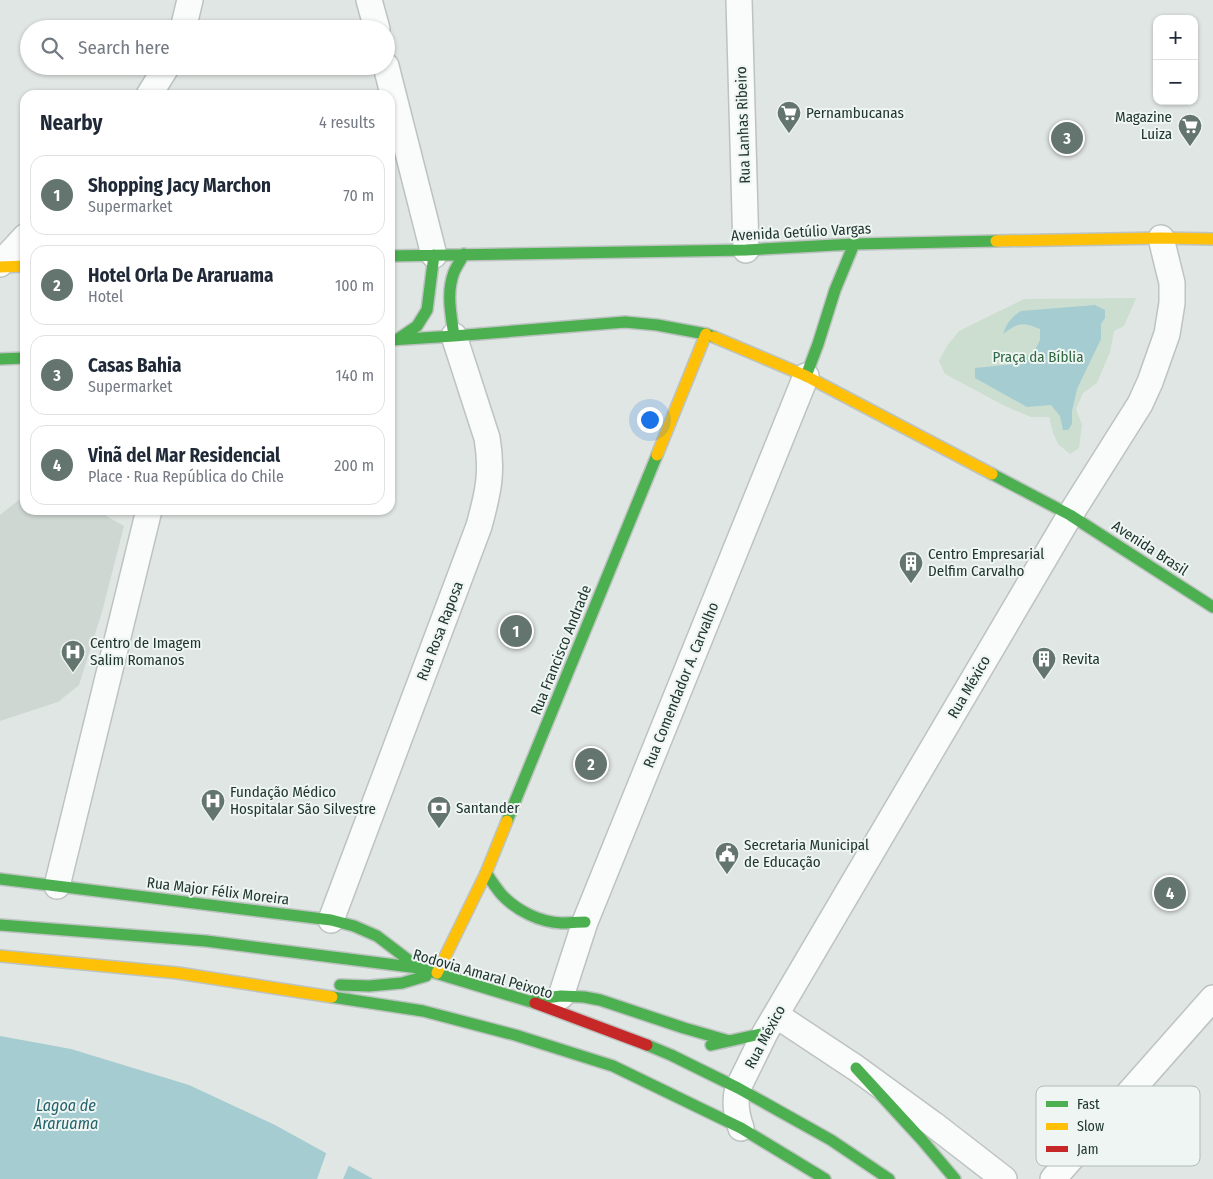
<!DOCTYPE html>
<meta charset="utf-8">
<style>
body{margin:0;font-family:"Fira Sans Condensed",sans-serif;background:#f6f6f7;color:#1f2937}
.controls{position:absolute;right:15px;top:15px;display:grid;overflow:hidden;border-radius:10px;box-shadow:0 1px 4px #0004}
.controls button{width:45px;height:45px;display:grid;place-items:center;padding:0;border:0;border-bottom:1px solid #e0e1e3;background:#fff;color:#1f2937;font:25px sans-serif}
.you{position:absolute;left:649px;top:419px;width:18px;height:18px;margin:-12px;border:4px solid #fff;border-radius:50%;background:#1a73e8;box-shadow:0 0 0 8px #1a73e833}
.badge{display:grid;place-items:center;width:32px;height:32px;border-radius:50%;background:#64746f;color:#fff;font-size:16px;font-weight:700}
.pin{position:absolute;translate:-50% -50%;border:2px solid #fff;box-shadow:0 1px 5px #0006}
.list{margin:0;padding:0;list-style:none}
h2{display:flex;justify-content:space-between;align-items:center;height:65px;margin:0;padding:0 20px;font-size:21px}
h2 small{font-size:16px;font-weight:400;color:#747a83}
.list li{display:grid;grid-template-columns:32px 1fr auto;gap:15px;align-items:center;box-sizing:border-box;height:80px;margin:0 10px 10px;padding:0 10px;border:1px solid #e0e1e3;border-radius:15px}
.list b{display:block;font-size:19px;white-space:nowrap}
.list p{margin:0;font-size:16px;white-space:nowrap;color:#747a83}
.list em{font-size:16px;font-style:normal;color:#747a83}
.icon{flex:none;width:28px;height:28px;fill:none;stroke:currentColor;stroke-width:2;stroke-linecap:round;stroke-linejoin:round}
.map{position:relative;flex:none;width:1213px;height:1179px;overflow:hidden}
.search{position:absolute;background:#fff;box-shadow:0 1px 4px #0004;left:20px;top:20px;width:375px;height:55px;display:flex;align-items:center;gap:12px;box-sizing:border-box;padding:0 18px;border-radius:28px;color:#747a83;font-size:19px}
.panel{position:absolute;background:#fff;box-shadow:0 1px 4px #0004;left:20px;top:90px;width:375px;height:425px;border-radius:15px}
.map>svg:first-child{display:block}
.built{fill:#cfd7d3}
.green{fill:#cbded0}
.water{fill:#a4ccd1}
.pier{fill:#e0e6e3}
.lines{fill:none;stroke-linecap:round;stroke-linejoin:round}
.street-casing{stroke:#bdc3c0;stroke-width:28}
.fast-casing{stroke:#bdc3c1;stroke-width:14}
.slow-casing{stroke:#bdc3c1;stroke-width:14}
.jam-casing{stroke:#bdc3c1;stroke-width:14}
.street{stroke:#fafbfb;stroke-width:25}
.fast{stroke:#4caf50;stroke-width:11}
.slow{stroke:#ffc107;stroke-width:11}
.jam{stroke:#c62828;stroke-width:11}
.labels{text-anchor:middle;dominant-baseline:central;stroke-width:4;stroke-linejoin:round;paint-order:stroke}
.poi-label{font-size:15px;fill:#213630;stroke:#eef5f2;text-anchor:start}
.street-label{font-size:15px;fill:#213630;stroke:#eef5f2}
.park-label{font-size:15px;fill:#306944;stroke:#eef5f2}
.water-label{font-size:16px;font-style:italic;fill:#22626c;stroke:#eef5f2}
.key{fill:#eef5f2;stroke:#b0bcb8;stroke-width:1}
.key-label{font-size:14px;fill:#213630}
</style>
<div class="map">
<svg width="1213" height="1179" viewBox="0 0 1213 1179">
<rect width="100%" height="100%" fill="#e0e6e3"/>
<path class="built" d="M25 495V510H96L124 526 102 612 79 685 58 702 0 721V515Z"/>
<path class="green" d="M1136 298 1124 326 1114 331 1110 352 1097 383 1083 393 1076 409 1082 425 1079 448 1070 454 1058 444 1053 433 1049 417H1031L1005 406 945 374 939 361 947 346 959 331 1024 299Z"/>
<path class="water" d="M1095 305 1105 310V318L1101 324V339L1077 389 1072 411V424L1068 430H1063L1060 416 1051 405 1027 407 975 378V368L1015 364 1035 350 1040 340V329C1023 322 1018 322 1003 334 1007 323 1011 317 1021 311Z
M0 1036 71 1049 189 1085 275 1125 373 1179H0Z"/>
<path class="pier" d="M327 1151 350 1163 343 1179H317Z"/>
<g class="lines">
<defs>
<path id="street" d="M369 0 377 29
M739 0 746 250
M183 29 190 0
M386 66 434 255
M149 95 167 66
M0 264 25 237
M57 886 149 510
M331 920 479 526C488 493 493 472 487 438L454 336
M561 996 585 922 806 376
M776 1015 856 1068 933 1124 1004 1179
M741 1128C736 1114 734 1102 738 1088L765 1033 1070 515 1140 404 1150 382 1167 334 1172 303V283L1161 238
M1053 1179 1213 998"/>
<path id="fast" d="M390 256 746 250 854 244 996 241
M454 336C451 314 446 293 454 272 457 265 461 260 464 254
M398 339 417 326 427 310 434 255
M390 340 454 336 625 322 657 325 706 334 714 337
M0 359 25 358
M806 376 818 344 835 290 854 244
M992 474 1070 515 1213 607
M507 821 657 455
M486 873C491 880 496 888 502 895 517 911 540 922 561 923 569 923 577 922 585 922
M0 879 331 920 354 926 377 936 419 968
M0 925 206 941 419 968 535 1003
M340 985 369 986 402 983 426 976
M332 997 423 1011 515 1035 613 1066 741 1128 825 1179
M536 999 561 996 584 997 600 1000 684 1028 729 1041
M647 1045 671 1055 738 1088 831 1140 889 1179
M711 1045 765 1033
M856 1068 922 1140 955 1179"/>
<path id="slow" d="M996 241 1161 238 1213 239
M0 267 25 266
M714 337 806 376 992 474
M657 455 706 334
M0 956 178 973 332 997
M437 973 486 873 507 821"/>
<path id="jam" d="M535 1003 647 1045"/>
</defs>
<use href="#street" class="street-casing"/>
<use href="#fast" class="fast-casing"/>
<use href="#slow" class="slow-casing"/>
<use href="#jam" class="jam-casing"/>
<use href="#street" class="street"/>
<use href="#fast" class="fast"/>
<use href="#slow" class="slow"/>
<use href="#jam" class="jam"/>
</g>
<defs>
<symbol id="supermarket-pin" viewBox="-11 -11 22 30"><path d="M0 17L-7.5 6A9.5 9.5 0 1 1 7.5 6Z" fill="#64746f" stroke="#eef5f2"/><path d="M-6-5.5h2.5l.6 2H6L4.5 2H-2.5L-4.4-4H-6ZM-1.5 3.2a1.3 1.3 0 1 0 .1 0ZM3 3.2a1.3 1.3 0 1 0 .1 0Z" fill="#fff"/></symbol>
<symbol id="building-pin" viewBox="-11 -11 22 30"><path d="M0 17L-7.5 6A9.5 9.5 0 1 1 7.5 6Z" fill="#64746f" stroke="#eef5f2"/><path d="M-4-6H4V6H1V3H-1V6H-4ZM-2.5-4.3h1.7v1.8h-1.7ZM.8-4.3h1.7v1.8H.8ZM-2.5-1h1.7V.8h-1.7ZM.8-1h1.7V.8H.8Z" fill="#fff"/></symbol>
<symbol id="hospital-pin" viewBox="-11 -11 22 30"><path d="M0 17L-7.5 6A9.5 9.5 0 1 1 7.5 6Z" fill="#64746f" stroke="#eef5f2"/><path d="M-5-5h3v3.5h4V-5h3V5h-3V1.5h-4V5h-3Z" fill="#fff"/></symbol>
<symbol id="bank-pin" viewBox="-11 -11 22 30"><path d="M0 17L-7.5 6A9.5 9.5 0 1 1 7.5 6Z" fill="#64746f" stroke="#eef5f2"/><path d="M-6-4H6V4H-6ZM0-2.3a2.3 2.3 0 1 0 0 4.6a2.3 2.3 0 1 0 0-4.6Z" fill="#fff"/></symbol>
<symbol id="civic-pin" viewBox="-11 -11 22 30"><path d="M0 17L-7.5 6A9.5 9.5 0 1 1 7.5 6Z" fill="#64746f" stroke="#eef5f2"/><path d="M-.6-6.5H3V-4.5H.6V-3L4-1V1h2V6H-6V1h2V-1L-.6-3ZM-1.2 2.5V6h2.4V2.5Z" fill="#fff"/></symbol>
</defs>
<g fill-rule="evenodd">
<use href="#supermarket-pin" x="775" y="99" width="28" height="38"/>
<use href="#supermarket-pin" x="1176" y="112" width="28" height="38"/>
<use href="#building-pin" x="897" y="549" width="28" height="38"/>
<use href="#hospital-pin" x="59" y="638" width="28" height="38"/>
<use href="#building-pin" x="1030" y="645" width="28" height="38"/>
<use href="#hospital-pin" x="199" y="787" width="28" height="38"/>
<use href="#bank-pin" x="425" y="794" width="28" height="38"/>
<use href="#civic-pin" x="713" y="840" width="28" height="38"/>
</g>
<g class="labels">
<g class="poi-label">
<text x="806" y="113">Pernambucanas</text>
<text x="1172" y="117" text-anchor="end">Magazine<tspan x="1172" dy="17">Luiza</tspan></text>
<text x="928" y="554">Centro Empresarial<tspan x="928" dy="17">Delfim Carvalho</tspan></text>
<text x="90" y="643">Centro de Imagem<tspan x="90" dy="17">Salim Romanos</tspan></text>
<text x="1062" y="659">Revita</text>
<text x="230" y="792">Fundação Médico<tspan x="230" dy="17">Hospitalar São Silvestre</tspan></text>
<text x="456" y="808">Santander</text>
<text x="744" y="845">Secretaria Municipal<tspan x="744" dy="17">de Educação</tspan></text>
</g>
<g class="street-label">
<text transform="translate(743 125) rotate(-92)">Rua Lanhas Ribeiro</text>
<text transform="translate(801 232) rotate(-3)">Avenida Getúlio Vargas</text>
<text transform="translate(1150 548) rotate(33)">Avenida Brasil</text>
<text transform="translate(440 631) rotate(-69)">Rua Rosa Raposa</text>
<text transform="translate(561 650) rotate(-68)">Rua Francisco Andrade</text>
<text transform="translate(681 685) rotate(-68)">Rua Comendador A. Carvalho</text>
<text transform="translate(969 687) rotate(-60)">Rua México</text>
<text transform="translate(218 891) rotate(7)">Rua Major Félix Moreira</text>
<text transform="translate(483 974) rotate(16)">Rodovia Amaral Peixoto</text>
<text transform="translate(765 1037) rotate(-62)">Rua México</text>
</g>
<g class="park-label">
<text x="1038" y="357">Praça da Bíblia</text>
</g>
<g class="water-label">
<text x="66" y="1105">Lagoa de<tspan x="66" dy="18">Araruama</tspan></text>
</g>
</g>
<rect x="1036" y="1086" width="164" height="80" rx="8" class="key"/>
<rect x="1046" y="1101" width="22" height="6" fill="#4caf50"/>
<rect x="1046" y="1123" width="22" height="7" fill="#ffc107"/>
<rect x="1046" y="1146" width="22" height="6" fill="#c62828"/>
<g class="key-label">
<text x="1077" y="1109">Fast</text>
<text x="1077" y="1131">Slow</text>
<text x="1077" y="1154">Jam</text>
</g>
</svg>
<div class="controls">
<button>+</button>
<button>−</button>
</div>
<div class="you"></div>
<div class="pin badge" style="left:516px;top:631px">1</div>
<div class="pin badge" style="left:591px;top:764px">2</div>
<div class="pin badge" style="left:1067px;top:138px">3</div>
<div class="pin badge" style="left:1170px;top:893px">4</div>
<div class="search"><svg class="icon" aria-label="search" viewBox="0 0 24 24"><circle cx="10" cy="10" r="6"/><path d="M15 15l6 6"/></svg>Search here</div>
<section class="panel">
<h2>Nearby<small>4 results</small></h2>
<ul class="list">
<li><span class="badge">1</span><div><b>Shopping Jacy Marchon</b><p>Supermarket</p></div><em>70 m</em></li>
<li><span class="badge">2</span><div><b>Hotel Orla De Araruama</b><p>Hotel</p></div><em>100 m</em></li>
<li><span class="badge">3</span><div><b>Casas Bahia</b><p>Supermarket</p></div><em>140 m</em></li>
<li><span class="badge">4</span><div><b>Vinã del Mar Residencial</b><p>Place · Rua República do Chile</p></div><em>200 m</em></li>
</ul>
</section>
</div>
